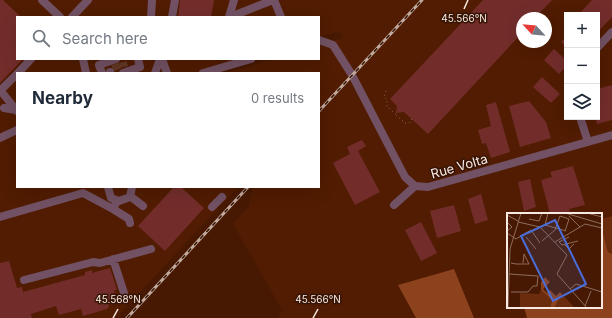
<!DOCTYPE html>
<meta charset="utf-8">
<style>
body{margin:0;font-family:Inter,sans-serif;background:#f2f2f3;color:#1f2937}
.controls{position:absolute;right:12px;top:12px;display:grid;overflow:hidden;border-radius:0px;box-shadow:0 4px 16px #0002}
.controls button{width:36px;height:36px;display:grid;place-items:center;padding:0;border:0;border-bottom:1px solid #e0e1e3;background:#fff;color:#1f2937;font:20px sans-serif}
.compass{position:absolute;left:516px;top:12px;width:36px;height:36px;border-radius:50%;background:#fff;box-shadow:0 4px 16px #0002;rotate:296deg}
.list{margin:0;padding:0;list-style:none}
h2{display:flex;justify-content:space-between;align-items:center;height:52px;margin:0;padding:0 16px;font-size:17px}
h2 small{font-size:13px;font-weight:400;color:#747a83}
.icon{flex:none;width:22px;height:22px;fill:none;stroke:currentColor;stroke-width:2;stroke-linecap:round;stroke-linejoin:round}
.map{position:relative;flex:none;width:612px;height:318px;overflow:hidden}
.search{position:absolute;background:#fff;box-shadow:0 4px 16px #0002;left:16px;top:16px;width:304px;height:44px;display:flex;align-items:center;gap:10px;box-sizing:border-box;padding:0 14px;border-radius:0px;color:#747a83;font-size:15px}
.panel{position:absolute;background:#fff;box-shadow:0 4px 16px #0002;left:16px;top:72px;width:304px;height:116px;border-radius:0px}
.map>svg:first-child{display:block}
.built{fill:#511c01;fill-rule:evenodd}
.green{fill:#6a2c0d}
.forest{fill:#8d421e}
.building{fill:#722d2b}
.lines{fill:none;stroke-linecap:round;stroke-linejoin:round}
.minor-tunnel{stroke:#623824;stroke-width:8;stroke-dasharray:8 4;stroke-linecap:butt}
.path{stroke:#8a6857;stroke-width:1;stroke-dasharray:1 3;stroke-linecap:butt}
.minor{stroke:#715163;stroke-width:8}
.rail-casing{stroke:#c3aa9f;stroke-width:3}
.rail{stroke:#351405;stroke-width:1.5;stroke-dasharray:4.5;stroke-linecap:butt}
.ticks{fill:none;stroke:#f9e9e3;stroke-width:1.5}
.labels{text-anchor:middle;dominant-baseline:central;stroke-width:3;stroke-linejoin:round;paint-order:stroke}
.street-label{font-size:13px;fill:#f9e9e3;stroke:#351405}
.inset-road{fill:none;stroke:#8e6c5c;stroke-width:1}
.view{fill:#496dda;fill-opacity:0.15;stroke:#496dda;stroke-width:2}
.inset-edge{fill:none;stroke:#f9e9e3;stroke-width:2}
.ticks-label{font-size:10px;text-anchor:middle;fill:#f9e9e3;stroke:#351405;stroke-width:3;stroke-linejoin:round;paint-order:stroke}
</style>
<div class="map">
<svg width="612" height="318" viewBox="0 0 612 318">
<rect width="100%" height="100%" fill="#471902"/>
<path class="built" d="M0 0H612V216L601 219V214H508V307H524L527 318H474L454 269 398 285 416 318H278L282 310 233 224 249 206 253 187H319V73H226L273 59H319V45L343 38 340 31 319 37V17H17V59H250L206 73H17V187H238L116 318H0ZM567 15H597V117H567ZM522 18H546V42H522Z"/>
<path class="green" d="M612 216V254L608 252 601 225V219Z"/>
<path class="forest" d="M601 225 608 252 612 254V318H527L524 307H601Z
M454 269 474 318H416L398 285Z"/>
<path class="building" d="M0 0H3L21 17H17V59H23L0 83Z
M180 0H214L211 17H178Z
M483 0H552L535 18H522V33L428 134 404 112 396 113 397 106 390 99Z
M592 0H612V17L597 33V15H578Z
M567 36V47L561 42Z
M554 49 567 61V65L559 74 544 60Z
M542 77 560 94 551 103 533 87Z
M612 85V120L597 124 595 117H597V89Z
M529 101 546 122 551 138 520 147 509 106Z
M496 102 510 152 491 158 486 143 482 144 478 130 491 126 486 105Z
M362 140 366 146 358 151 380 192 355 205 333 163 350 154 347 147Z
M573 166 585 205 569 209 570 214H550L541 180 552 177 550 172Z
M530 179 536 207 524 211 518 182Z
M173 188H182L204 208 165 251 138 226Z
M481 194 488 220 475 224 468 199Z
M454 205 461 231 437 238 430 211Z
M421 222 437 253 421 261 405 230Z
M9 261 17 288 22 287 23 292 85 275V272L92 270V273L110 268 117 290H114L115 293 110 295 111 300 108 301 109 306 107 309 83 316 81 309 59 315 56 306 31 314 32 318H0V263Z"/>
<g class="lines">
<path class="minor-tunnel" d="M123 62 124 67
M115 64 117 70"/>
<path class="path" d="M386 91 384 97 387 100V106L395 114 396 113
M396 115 405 123H409L412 119"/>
<path class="minor" d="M42 0 60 17
M274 0 281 17
M72 17 88 0
M151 17 152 0
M172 17 175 0
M229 17 234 0
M230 17 273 0
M319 40 333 45 352 75 405 177 415 186 428 187 612 135
M597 48 612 32
M83 59 86 73
M162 59 167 73
M110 72V73
M18 73 31 59
M102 73 99 65 116 59
M123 73 140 67 138 59
M155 73 160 59
M203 73 251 59
M0 90 17 111
M1 90 17 74
M4 108 16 110
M580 117 588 142
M0 138 17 130
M108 187 111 198 119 201 130 197 132 187
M130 196 143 206
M394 205 415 186
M212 207 222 197
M113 209 129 219 130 223
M0 217 83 193 113 209 117 201
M113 259 124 293
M24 280 93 262 100 263 151 249"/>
<defs>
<path id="rail" d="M319 111 422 0
M127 318 248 187"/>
</defs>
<use href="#rail" class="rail-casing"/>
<use href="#rail" class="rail"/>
</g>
<path class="ticks" d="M464 9 468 0M113 318 118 309M313 318 318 309"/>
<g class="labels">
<g class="street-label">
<text transform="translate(459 166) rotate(-16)">Rue Volta</text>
</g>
</g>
<g transform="translate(507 213)">
<rect width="95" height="95" fill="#471902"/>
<path d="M34 77 45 87 43 95H13V80L32 81ZM55 81 68 95H47Z" fill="#6a2c0d"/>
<path d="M38 64 43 69 36 76 40 80 43 77 49 83 53 79 55 81 47 95H43L45 87 34 77V69Z" fill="#8d421e"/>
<path class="inset-road" d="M58 0 95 11M80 0 95 4M0 2 11 8M62 3 73 14M22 6 32 8 35 0M0 9 5 14 0 18M11 9 33 14 60 42 50 61 80 95M38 12 59 18M38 12 41 0M0 20 9 26 24 17 33 30M19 24 29 36M62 24 52 29 55 32 71 28M35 28 48 17 53 3 62 6 58 18M48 29 78 11 95 15M58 32 62 36 67 31M4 50 9 51H22L17 41 16 50M2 61 31 63 30 73H26L21 79H4M63 76 69 71 95 79M78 93 84 78M1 95 3 36 14 0"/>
<path class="view" d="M48 7 79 71 46 88 14 23Z"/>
<rect width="95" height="95" class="inset-edge"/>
</g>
<g class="ticks-label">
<text x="464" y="22">45.566°N</text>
<text x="118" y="303">45.568°N</text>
<text x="318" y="303">45.566°N</text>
</g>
</svg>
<div class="controls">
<button>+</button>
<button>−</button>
<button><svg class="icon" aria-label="layers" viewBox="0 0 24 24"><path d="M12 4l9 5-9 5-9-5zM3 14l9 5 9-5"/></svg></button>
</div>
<svg class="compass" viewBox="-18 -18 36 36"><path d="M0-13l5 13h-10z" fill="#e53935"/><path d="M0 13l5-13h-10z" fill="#747a83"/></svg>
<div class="search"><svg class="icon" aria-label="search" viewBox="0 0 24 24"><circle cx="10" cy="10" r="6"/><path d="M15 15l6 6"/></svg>Search here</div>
<section class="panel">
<h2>Nearby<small>0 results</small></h2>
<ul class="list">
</ul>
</section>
</div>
